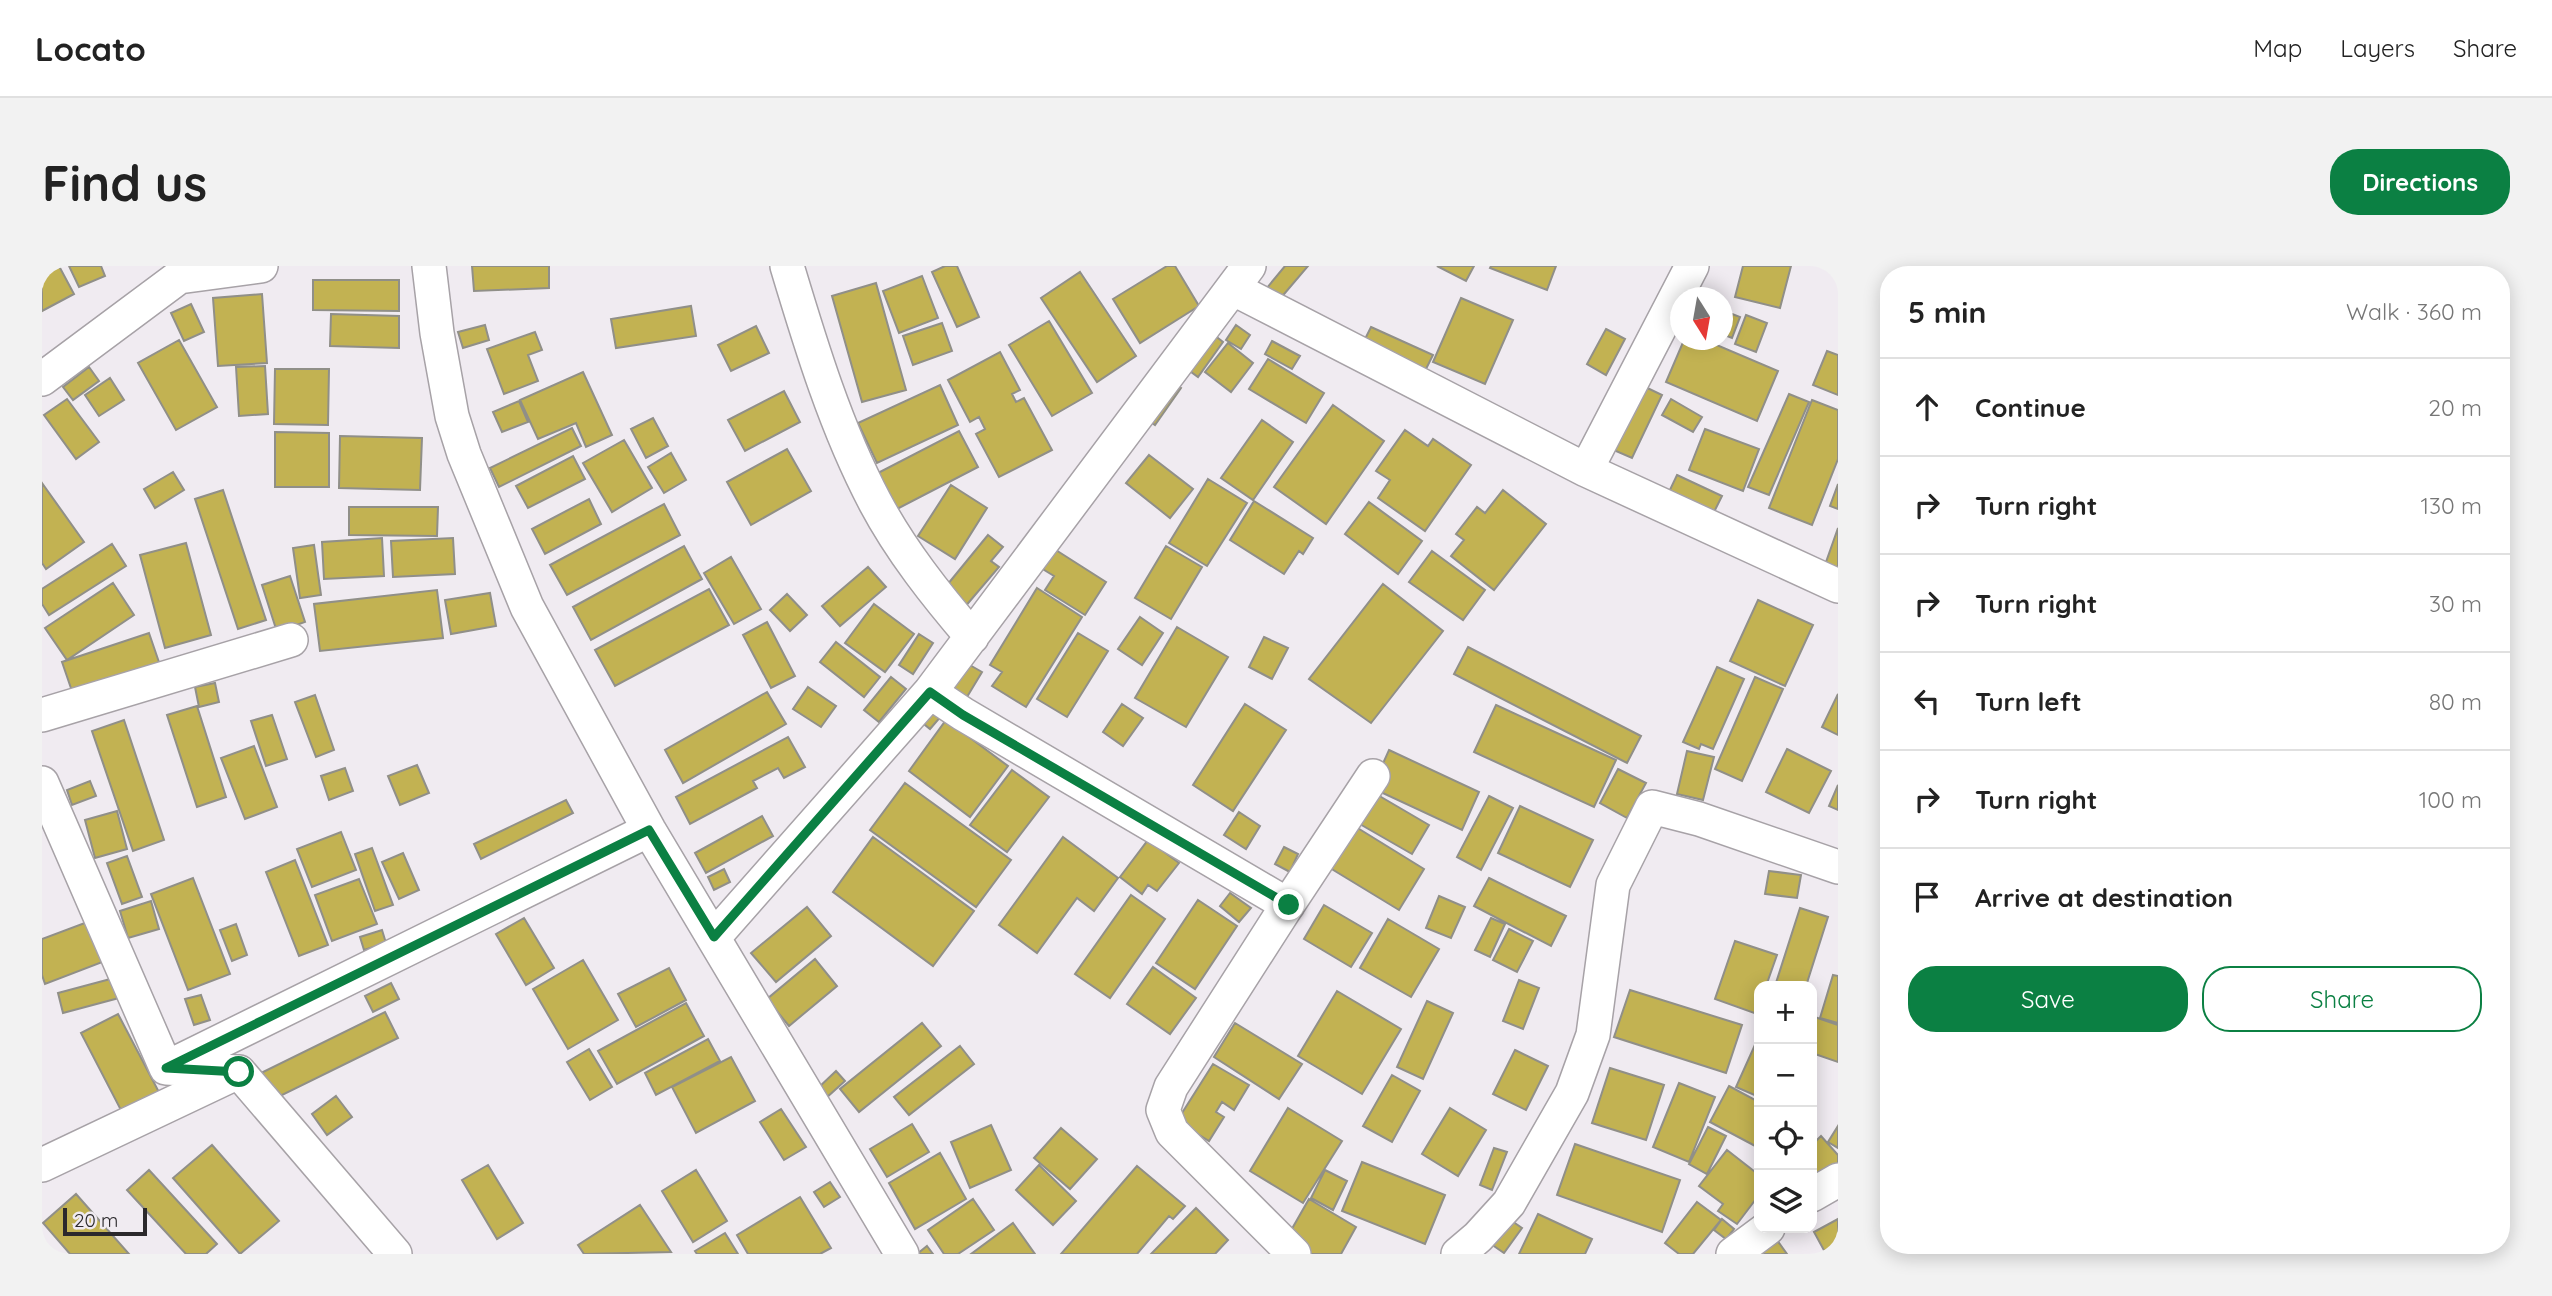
<!DOCTYPE html>
<meta charset="utf-8">
<style>
body{margin:0;font-family:Quicksand,sans-serif;background:#f2f2f2;color:#222}
.controls{position:absolute;right:21px;bottom:21px;display:grid;overflow:hidden;border-radius:14px;box-shadow:0 4px 18px #0003}
.controls button{width:63px;height:63px;display:grid;place-items:center;padding:0;border:0;border-bottom:2px solid #e0e0e0;background:#fff;color:#222;font:35px sans-serif}
.compass{position:absolute;left:1628px;top:21px;width:63px;height:63px;border-radius:50%;background:#fff;box-shadow:0 4px 18px #0003;rotate:169deg}
.scale{position:absolute;left:21px;bottom:18px;width:84px;box-sizing:border-box;padding-left:7px;border:4px solid #2b292c;border-top:0;font-size:19px;line-height:24px;white-space:nowrap;color:#2b292c;-webkit-text-stroke:5px #f0ebf1;paint-order:stroke}
.stop{position:absolute;width:21px;height:21px;margin:-16px;border:5px solid #0b8043;border-radius:50%;background:#fff}
.stop.end{background:#0b8043;border-color:#fff;box-shadow:0 2px 7px #0008}
.list{margin:0;padding:0;list-style:none}
h2{display:flex;justify-content:space-between;align-items:center;height:91px;margin:0;padding:0 28px;font-size:30px}
h2 small{font-size:23px;font-weight:400;color:#767676}
.list li{display:grid;grid-template-columns:46px 1fr auto;gap:21px;align-items:center;box-sizing:border-box;height:98px;padding:0 28px;border-top:2px solid #e0e0e0}
.list b{display:block;font-size:26px;white-space:nowrap}
.list em{font-size:23px;font-style:normal;color:#767676}
.actions{display:flex;gap:14px;padding:21px 28px}
.actions a{flex:1;padding:16px 0;border:2px solid #0b8043;border-radius:28px;text-align:center;font-size:24px;color:#0b8043}
.actions .main{background:#0b8043;color:#fff}
.icon{flex:none;width:38px;height:38px;fill:none;stroke:currentColor;stroke-width:2;stroke-linecap:round;stroke-linejoin:round}
.map{position:relative;flex:none;width:1796px;height:988px;overflow:hidden;border-radius:28px}
header{display:flex;align-items:center;gap:42px;box-sizing:border-box;height:98px;padding:0 35px;background:#fff;border-bottom:2px solid #e0e0e0}
header strong{font-size:33px}
nav{display:flex;gap:38px;margin-inline-start:auto;font-size:24px}
.intro{display:flex;align-items:center;justify-content:space-between;box-sizing:border-box;height:168px;padding:0 42px}
h1{margin:0;font-size:49px}
.button{padding:18px 32px;border-radius:28px;background:#0b8043;color:#fff;font-size:24px;font-weight:700}
main{display:flex;gap:42px;padding:0 42px}
aside{flex:1;background:#fff;border-radius:28px;box-shadow:0 4px 18px #0003}
.map>svg:first-child{display:block}
.building{fill:#c2b252;stroke:#908f88;stroke-width:2}
.lines{fill:none;stroke-linecap:round;stroke-linejoin:round}
.street-casing{stroke:#a7a2a7;stroke-width:36}
.street{stroke:#fff;stroke-width:33}
.route{stroke:#0b8043;stroke-width:9}
</style>
<header>
<strong>Locato</strong>
<nav><a>Map</a><a>Layers</a><a>Share</a></nav>
</header>
<div class="intro"><h1>Find us</h1><a class="button">Directions</a></div>
<main>
<div class="map">
<svg width="1796" height="988" viewBox="0 0 1796 988">
<rect width="100%" height="100%" fill="#f0ebf1"/>
<path class="building" d="M0 0H17L32 28 0 45Z
M27 0H59L63 10 37 21Z
M430 0H507V22L432 25Z
M903 0H915L937 51 915 61 890 6Z
M1125 0H1133L1157 40 1098 77 1071 33Z
M1243 0H1266L1237 34 1224 23Z
M1395 0H1432L1424 15Z
M1449 0H1514L1505 24 1448 2Z
M1701 0H1749L1738 42 1693 31Z
M1038 6 1094 90 1055 116 999 32Z
M880 10 896 52 857 67 841 25Z
M271 14H357V45L271 44Z
M834 17 864 124 820 136 790 30Z
M220 28 225 97 176 100 171 32Z
M1419 32 1471 54 1443 118 1391 96Z
M149 38 162 66 142 75 129 47Z
M649 40 654 70 574 82 569 53Z
M1680 44 1698 51 1690 72 1680 68Z
M289 48 357 50V82L288 80Z
M1704 49 1725 57 1714 86 1693 78Z
M1007 55 1050 127 1010 150 967 79Z
M900 57 910 85 871 99 861 70Z
M443 59 447 74 421 82 416 66Z
M1194 59 1208 69 1199 83 1184 74Z
M714 60 727 87 689 105 676 79Z
M1329 61 1391 89 1378 115 1316 87Z
M1564 63 1583 73 1564 109 1545 98Z
M1167 65 1181 76 1156 111 1141 100Z
M493 66 500 84 486 89 496 115 462 128 445 83Z
M137 74 175 141 134 164 96 97Z
M1642 74H1663L1736 105 1715 155 1624 116Z
M1230 75 1258 90 1250 103 1223 88Z
M1186 77 1211 97 1189 126 1163 106Z
M1785 85 1796 89V129L1771 119Z
M958 86 978 124 970 128 974 136 982 132 1010 184 957 211 934 168 943 163 937 151 928 156 906 114Z
M1226 93 1282 127 1264 157 1207 123Z
M223 100 226 148 197 150 194 101Z
M47 101 57 115 31 134 21 121Z
M233 103H287L286 159 232 158Z
M541 106 570 169 544 181 534 157 496 173 478 134Z
M68 112 82 134 57 150 43 129Z
M1128 114 1139 122 1113 159 1102 151Z
M1597 118 1620 129 1590 192 1567 182Z
M898 119 916 159 835 197 816 157Z
M742 125 758 156 703 185 686 154Z
M1747 128 1767 136 1727 229 1706 221Z
M25 133 57 176 34 193 2 149Z
M1629 133 1660 151 1651 166 1620 149Z
M1770 134 1796 144V193L1770 259 1727 242Z
M477 135 486 156 460 166 451 146Z
M1291 139 1342 175 1284 258 1232 221Z
M611 152 626 180 604 192 589 163Z
M1220 154 1251 176 1211 234 1179 212Z
M530 162 539 180 457 221 448 202Z
M1663 163 1717 183 1701 225 1647 204Z
M1363 164 1386 180 1391 173 1429 199 1383 265 1336 232 1348 214 1334 205Z
M917 165 936 201 855 243 836 207Z
M233 166 287 167V221H233Z
M298 170 380 172 378 224 297 222Z
M582 174 610 222 570 246 541 197Z
M745 183 769 225 709 259 685 216Z
M629 187 644 214 622 227 606 201Z
M1107 189 1151 223 1128 252 1084 217Z
M531 190 543 213 486 242 474 220Z
M131 206 142 224 113 242 102 223Z
M1635 209 1680 230 1671 248 1626 228Z
M1166 213 1205 237 1165 300 1127 277Z
M0 217 42 276 4 303 0 297Z
M1796 218V243L1788 240Z
M909 219 945 242 913 293 876 270Z
M181 224 224 354 196 363 153 233Z
M1461 224 1504 258 1452 324 1409 290 1422 274 1414 268 1435 241 1443 247Z
M547 233 559 258 503 288 490 263Z
M1212 235 1271 272 1261 288 1257 285 1242 308 1188 274Z
M1327 236 1380 275 1356 308 1303 268Z
M622 238 638 269 525 329 508 299Z
M307 241H396L395 270 307 269Z
M1796 262V304L1783 299Z
M946 269 961 281 949 295 957 301 922 342 901 324Z
M340 272 342 310 282 313 280 276Z
M411 272 413 308 351 311 349 275Z
M144 277 169 369 123 382 98 289Z
M70 278 84 300 7 349 0 338V323Z
M272 279 279 329 258 332 251 282Z
M1006 279 1064 316 1043 349 1003 324 1012 310 994 299Z
M642 280 660 313 549 374 531 341Z
M1124 280 1160 301 1129 353 1093 332Z
M1390 285 1443 324 1421 354 1367 316Z
M689 291 719 343 692 358 662 307Z
M826 301 844 321 798 360 780 340Z
M248 310 263 356 235 366 220 319Z
M71 317 92 349 25 394 3 362Z
M1341 318 1401 365 1329 457 1267 413Z
M995 322 1040 351 984 441 950 420 960 406 948 399Z
M667 323 687 359 573 420 553 384Z
M395 324 401 372 278 385 272 338Z
M448 327 454 360 409 368 403 334Z
M745 328 765 349 748 365 728 344Z
M1716 334 1771 359 1743 420 1688 395Z
M832 338 872 368 843 406 803 377Z
M1098 351 1121 367 1100 399 1076 383Z
M725 356 753 410 729 422 701 369Z
M1135 361 1186 391 1144 461 1093 432Z
M107 367 119 402 32 431 20 396Z
M1036 367 1066 385 1025 451 995 433Z
M877 368 891 377 871 408 857 399Z
M1222 371 1246 382 1230 413 1207 401Z
M794 376 838 411 822 431 778 396Z
M1426 381 1599 470 1585 497 1412 408Z
M926 398 940 406 925 431 911 423Z
M1675 401 1702 413 1671 483 1659 478 1657 483 1641 476Z
M849 411 864 423 837 456 822 444Z
M1713 411 1741 423 1700 515 1673 503Z
M173 417 177 436 157 441 153 421Z
M766 421 794 440 779 461 751 443Z
M725 426 744 458 641 517 623 484Z
M1796 428V469L1780 461Z
M273 429 292 484 274 491 253 436Z
M1080 438 1101 452 1081 480 1061 466Z
M1203 438 1244 464 1191 545 1151 519Z
M889 439 901 448 888 463 877 454Z
M1454 439 1574 494 1552 541 1432 486Z
M155 440 184 531 155 541 125 449Z
M230 449 245 493 224 500 209 455Z
M82 454 122 574 91 585 50 465Z
M904 454 966 500 928 551 867 505Z
M746 471 763 501 742 512 736 502 711 515 715 522 648 558 634 531Z
M212 480 235 541 203 553 179 492Z
M1745 483 1789 505 1767 547 1724 526Z
M1347 484 1437 526 1420 564 1330 522Z
M1645 485 1672 491 1661 534 1635 528Z
M375 499 387 527 358 539 346 510Z
M303 502 311 525 287 534 279 510Z
M1576 503 1604 517 1585 552 1558 537Z
M970 504 1007 531 965 586 928 559Z
M48 515 54 530 30 539 25 524Z
M863 517 969 594 934 641 828 564Z
M1796 519V544L1787 540Z
M1334 528 1387 559 1370 588 1316 557Z
M1447 530 1471 542 1439 604 1415 591Z
M524 534 531 547 439 593 432 578Z
M1478 540 1551 574 1528 621 1456 587Z
M75 545 85 583 53 592 43 554Z
M1197 546 1218 560 1204 583 1182 569Z
M720 550 731 570 664 607 653 587Z
M1314 561 1382 603 1357 644 1288 602Z
M299 566 314 604 270 621 255 583Z
M831 571 932 645 891 700 791 626Z
M1021 571 1076 612 1052 645 1035 632 995 687 957 659Z
M1106 574 1137 597 1115 625 1106 619 1100 628 1078 611Z
M1242 581 1256 588 1248 606 1233 598Z
M330 582 351 639 333 645 313 588Z
M361 587 377 624 357 633 340 596Z
M85 590 100 631 80 638 65 597Z
M253 594 286 679 257 690 224 606Z
M682 603 688 616 672 624 666 611Z
M1727 605 1759 609 1755 632 1723 628Z
M151 612 188 708 146 724 109 628Z
M1447 612 1524 650 1509 680 1432 640Z
M317 613 335 658 290 675 273 629Z
M1188 627 1209 642 1197 656 1178 640Z
M1089 629 1123 653 1068 732 1033 708Z
M1397 630 1423 641 1409 672 1384 662Z
M1156 634 1195 660 1153 723 1114 697Z
M109 635 117 663 86 672 78 645Z
M1282 639 1330 667 1309 701 1262 673Z
M765 641 789 670 734 716 709 687Z
M1758 642 1786 651 1764 720H1733Z
M482 652 512 702 484 719 454 668Z
M1449 652 1463 658 1448 691 1433 684Z
M1346 653 1397 683 1369 731 1318 702Z
M48 655 63 695 3 718 0 709V673Z
M194 658 205 689 190 695 178 664Z
M1467 663 1491 675 1475 706 1451 694Z
M340 664 344 677 322 684 318 671Z
M1693 675 1735 689 1724 720H1717V740L1715 748 1673 733Z
M773 693 795 720 747 760 725 733Z
M541 694 576 754 526 783 491 723Z
M1111 701 1154 732 1128 768 1085 738Z
M627 702 644 734 594 761 576 728Z
M1791 709 1796 710V757L1778 752Z
M72 712 77 732 21 747 16 727Z
M1477 714 1497 722 1481 763 1461 755Z
M349 717 357 733 331 746 323 730Z
M1588 724 1700 759 1684 807 1572 771Z
M1295 725 1359 763 1320 828 1256 790Z
M159 729 168 754 152 759 143 733Z
M1385 735 1411 747 1381 813 1355 801Z
M644 737 662 770 575 818 556 785Z
M343 746 356 772 230 834 217 808Z
M76 748 119 830 82 850 39 767Z
M1770 750 1796 759V796L1770 787Z
M880 757 899 780 817 846 798 823Z
M1193 757 1260 798 1237 833 1172 791Z
M1717 770V831L1694 821Z
M666 773 678 795 614 829 603 807Z
M918 780 932 798 867 849 852 831Z
M547 783 570 821 548 834 525 796Z
M1473 784 1506 800 1484 844 1451 828Z
M689 791 713 835 654 867 630 821Z
M1171 798 1207 819 1192 844 1180 836 1174 846 1182 851 1167 875 1135 855Z
M1568 802 1622 819 1604 874 1550 857Z
M794 805 803 815 784 832 775 823Z
M1350 809 1378 825 1350 876 1321 860Z
M1637 817 1673 831 1647 896 1611 881Z
M1687 820 1717 836V882L1668 856Z
M294 830 310 851 285 869 270 848Z
M1246 842 1300 875 1261 937 1208 905Z
M1408 842 1444 864 1416 910 1380 888Z
M739 843 764 881 742 894 718 856Z
M870 858 887 886 845 911 828 883Z
M949 859 969 904 928 922 909 876Z
M1796 860V882L1786 876Z
M1666 861 1684 870 1665 908 1647 898Z
M1019 862 1055 893 1028 923 992 892Z
M1779 870 1796 889V898L1780 914 1770 903V879Z
M1533 878 1638 914 1620 966 1515 929Z
M170 879 237 955 198 988 131 912Z
M1452 882 1465 886 1450 924 1438 919Z
M1685 884 1717 909V929L1695 958 1676 945 1681 938 1657 920Z
M898 887 924 933 873 963 847 917Z
M1320 896 1403 929 1383 978 1300 945Z
M446 899 481 957 455 973 420 914Z
M997 899 1034 935 1011 959 974 924Z
M1095 900 1143 940 1131 953 1127 950 1095 988H1019Z
M107 904 175 978 164 988H144L85 924Z
M654 904 685 955 651 976 620 925Z
M1283 904 1305 915 1291 944 1269 932Z
M788 916 798 931 782 941 772 926Z
M34 928 87 988H28L1 957Z
M758 931 789 982 778 988H706L695 969Z
M931 933 952 964 916 988H902L886 964Z
M1267 933 1314 961 1299 988H1265L1243 975Z
M1655 936 1679 954 1651 988H1637L1623 977Z
M598 939 629 986 542 988 536 979Z
M1154 942 1186 974 1173 988H1109Z
M1496 948 1550 973 1543 988H1477Z
M1467 953 1480 962 1462 987 1449 978Z
M1680 953 1692 963 1684 973 1672 964Z
M1796 953V988H1784L1772 966Z
M971 957 993 988H929Z
M683 967 696 988H655L653 985Z
M1735 974 1745 988H1713Z
M885 980 891 988H875Z"/>
<g class="lines">
<defs>
<path id="street" d="M387 0 395 67 410 150 422 188 485 341 607 564 860 988
M745 0C769 80 794 162 833 236 859 285 894 329 930 371
M1192 23 1544 204 1796 320
M0 113 137 11 219 0
M1544 204 1650 0
M888 426 921 448 1246 639
M0 449 249 374
M0 517 124 802 197 806 353 988
M672 671 888 426 1207 0
M126 801 607 564
M0 899 194 807
M1770 929 1796 914
M1252 988 1130 866 1121 844 1129 821 1241 646 1331 510
M1416 988 1436 971 1467 937 1530 827 1551 769 1571 619 1610 541 1657 553 1796 601
M1691 988 1726 962"/>
</defs>
<use href="#street" class="street-casing"/>
<use href="#street" class="street"/>
</g>
<g class="lines">
<path class="route" d="M197 806 124 802 607 564 672 671 888 426 921 449 1247 639"/>
</g>
</svg>
<div class="controls">
<button>+</button>
<button>−</button>
<button><svg class="icon" aria-label="locate" viewBox="0 0 24 24"><circle cx="12" cy="12" r="6"/><path d="M12 2v4M12 18v4M2 12h4M18 12h4"/></svg></button>
<button><svg class="icon" aria-label="layers" viewBox="0 0 24 24"><path d="M12 4l9 5-9 5-9-5zM3 14l9 5 9-5"/></svg></button>
</div>
<svg class="compass" viewBox="-18 -18 36 36"><path d="M0-13l5 13h-10z" fill="#e53935"/><path d="M0 13l5-13h-10z" fill="#767676"/></svg>
<div class="scale">20 m</div>
<div class="stop" style="left:197px;top:806px"></div>
<div class="stop end" style="left:1247px;top:639px"></div>
</div>
<aside>
<h2>5 min<small>Walk · 360 m</small></h2>
<ul class="list">
<li><svg class="icon" aria-label="ahead" viewBox="0 0 24 24"><path d="M12 20V5M6 11l6-6 6 6"/></svg><div><b>Continue</b></div><em>20 m</em></li>
<li><svg class="icon" aria-label="right" viewBox="0 0 24 24"><path d="M7 20v-9h11M14 6l5 5-5 5"/></svg><div><b>Turn right</b></div><em>130 m</em></li>
<li><svg class="icon" aria-label="right" viewBox="0 0 24 24"><path d="M7 20v-9h11M14 6l5 5-5 5"/></svg><div><b>Turn right</b></div><em>30 m</em></li>
<li><svg class="icon" aria-label="left" viewBox="0 0 24 24"><path d="M17 20v-9H6M10 6l-5 5 5 5"/></svg><div><b>Turn left</b></div><em>80 m</em></li>
<li><svg class="icon" aria-label="right" viewBox="0 0 24 24"><path d="M7 20v-9h11M14 6l5 5-5 5"/></svg><div><b>Turn right</b></div><em>100 m</em></li>
<li><svg class="icon" aria-label="arrive" viewBox="0 0 24 24"><path d="M6 21V4h12l-3 4 3 4H6"/></svg><div><b>Arrive at destination</b></div></li>
</ul>
<div class="actions"><a class="main">Save</a><a>Share</a></div>
</aside>
</main>
